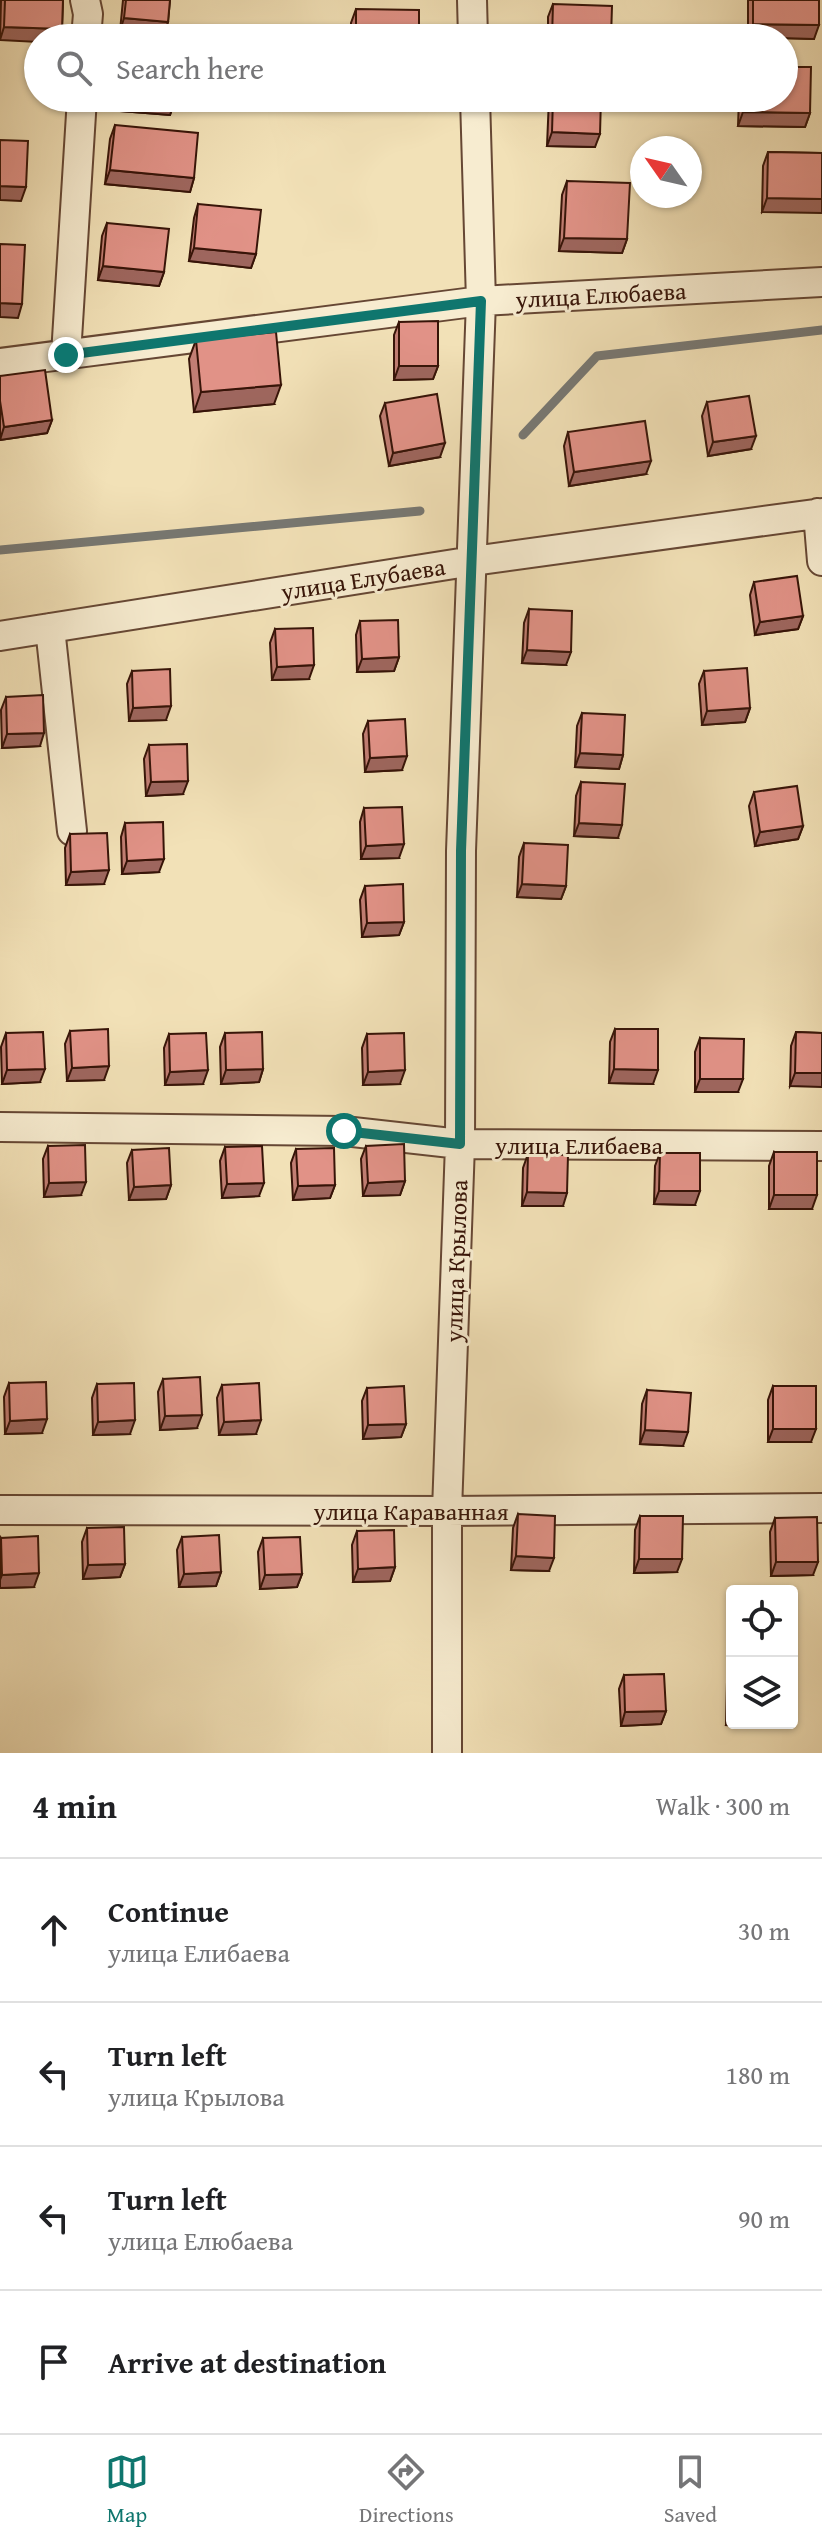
<!DOCTYPE html>
<meta charset="utf-8">
<style>
body{margin:0;font-family:"Gentium Book Plus",serif;background:#f6f6f6;color:#202124}
.controls{position:absolute;right:24px;bottom:24px;display:grid;overflow:hidden;border-radius:8px;box-shadow:0 2px 6px #0004}
.controls button{width:72px;height:72px;display:grid;place-items:center;padding:0;border:0;border-bottom:2px solid #e0e0e0;background:#fff;color:#202124;font:40px sans-serif}
.compass{position:absolute;left:630px;top:136px;width:72px;height:72px;border-radius:50%;background:#fff;box-shadow:0 2px 6px #0004;rotate:304deg}
.stop{position:absolute;width:24px;height:24px;margin:-18px;border:6px solid #0f766e;border-radius:50%;background:#fff}
.stop.end{background:#0f766e;border-color:#fff;box-shadow:0 2px 8px #0008}
.list{margin:0;padding:0;list-style:none}
h2{display:flex;justify-content:space-between;align-items:center;height:104px;margin:0;padding:0 32px;font-size:34px}
h2 small{font-size:26px;font-weight:400;color:#757577}
.list li{display:grid;grid-template-columns:52px 1fr auto;gap:24px;align-items:center;box-sizing:border-box;height:144px;padding:0 32px;border-top:2px solid #e0e0e0}
.list b{display:block;font-size:30px;white-space:nowrap}
.list p{margin:0;font-size:26px;white-space:nowrap;color:#757577}
.list em{font-size:26px;font-style:normal;color:#757577}
.icon{flex:none;width:44px;height:44px;fill:none;stroke:currentColor;stroke-width:2;stroke-linecap:round;stroke-linejoin:round}
.map{position:relative;flex:none;width:822px;height:1753px;overflow:hidden}
.search{position:absolute;background:#fff;box-shadow:0 2px 6px #0004;left:24px;right:24px;top:24px;height:88px;display:flex;align-items:center;gap:20px;box-sizing:border-box;padding:0 28px;border-radius:44px;color:#757577;font-size:30px}
.sheet{height:680px;background:#fff}
nav{display:flex;justify-content:space-around;align-items:center;box-sizing:border-box;height:112px;border-top:2px solid #e0e0e0;background:#fff;font-size:22px;color:#757577}
nav a{display:grid;justify-items:center;gap:4px}
nav .on{color:#0f766e}
.map>svg:first-child{display:block}
.lines{fill:none;stroke-linecap:round;stroke-linejoin:round}
.stream{stroke:#777873;stroke-width:9}
.street-casing{stroke:#664734;stroke-width:32}
.street{stroke:#f7ecd0;stroke-width:28}
.wall{fill:#c27e74;stroke:#371408;stroke-width:2}
.shaded-wall{fill:#9e665e;stroke:#371408;stroke-width:2}
.building{fill:#e19287;stroke:#371408;stroke-width:2}
.route{stroke:#0f766e;stroke-width:10}
.labels{text-anchor:middle;dominant-baseline:central;stroke-width:6;stroke-linejoin:round;paint-order:stroke}
.street-label{font-size:24px;fill:#371408;stroke:#f7ecd0}
</style>
<div class="map">
<svg width="822" height="1753" viewBox="0 0 822 1753">
<rect width="100%" height="100%" fill="#f2e1b7"/>
<filter id="stains"><feTurbulence type="fractalNoise" baseFrequency=".0025" numOctaves="4"/><feColorMatrix values="0 0 0 0 .2 0 0 0 0 .09 0 0 0 0 .02 0 0 0 .5 -.17"/></filter>
<radialGradient id="worn" r=".72"><stop offset=".6" stop-color="#630" stop-opacity="0"/><stop offset="1" stop-color="#630" stop-opacity=".3"/></radialGradient>
<g class="lines">
<path class="stream" d="M523 435 597 356 822 330
M0 550 420 511"/>
<defs>
<path id="street" d="M85 0 88 14 86 38
M472 0 473 38
M66 355 82 98
M0 363 481 301 822 282
M818 513 822 561
M50 628 72 831
M0 636 473 561 822 513
M0 1127 344 1131 460 1144 822 1146
M0 1510 447 1511 822 1508
M447 1753V1511L460 1144 461 851 481 301 475 98"/>
</defs>
<use href="#street" class="street-casing"/>
<use href="#street" class="street"/>
</g>
<path class="wall" d="M1 0H63L62 29 59 38 0 40Z
M123 0H170L168 22 163 36 120 31Z
M748 0H819L814 39 748 37Z
M553 4 611 38H548V17Z
M356 9 419 38H351V23Z
M122 98H176L170 115 121 111Z
M549 98H601L595 147 547 146Z
M739 98H784L810 113 805 127 738 126Z
M115 125 194 178 190 192 105 184 110 139Z
M768 152 822 153 762 212 763 166Z
M567 181 627 239 622 253 559 251 562 195Z
M198 204 256 254 251 268 189 261 194 218Z
M107 223 164 272 159 286 98 280 102 236Z
M399 322 438 366 433 379 394 380V335Z
M196 340 274 404 194 412 189 359Z
M0 376 52 420 47 433 0 440Z
M707 402 751 449 708 456 702 416Z
M385 403 440 457 389 466 380 416Z
M568 432 646 474 569 486 564 446Z
M754 582 803 616 798 629 755 635 750 595Z
M529 609 566 665 522 663 524 623Z
M360 621 399 657 394 671 357 672 356 635Z
M275 629 309 679 272 680 270 643Z
M132 671 166 720 129 721 127 684Z
M704 671 750 708 745 722 702 725 699 684Z
M6 697 40 746 2 748 1 710Z
M582 713 623 755 619 769 575 767 577 726Z
M368 721 402 770 365 772 363 734Z
M149 745 183 794 146 796 144 759Z
M581 782 618 838 574 836 576 796Z
M754 792 803 826 798 839 755 846 749 806Z
M364 808 399 858 361 859 360 822Z
M125 823 159 872 122 874 121 837Z
M70 834 104 884 66 885 65 848Z
M524 843 566 886 561 899 517 897 519 857Z
M365 886 404 922 399 935 362 937 360 900Z
M615 1029 653 1084 609 1083 610 1042Z
M70 1031 104 1080 67 1081 65 1044Z
M796 1032 822 1033 790 1086 791 1046Z
M6 1033 40 1082 2 1084 1 1047Z
M225 1033 263 1069 259 1082 221 1084 220 1047Z
M169 1034 203 1084 165 1085 164 1048Z
M367 1034 400 1084 363 1085 362 1048Z
M700 1038 738 1092H695V1052Z
M48 1146 81 1195 44 1197 43 1159Z
M366 1146 405 1181 400 1195 363 1196 361 1159Z
M225 1147 259 1196 222 1198 220 1161Z
M296 1149 335 1185 330 1198 293 1200 291 1163Z
M132 1150 171 1185 166 1199 129 1200 127 1163Z
M774 1152 812 1209H769V1166Z
M660 1153 695 1205 654 1204 655 1166Z
M528 1154 563 1206H522L523 1168Z
M163 1379 197 1428 160 1430 158 1392Z
M9 1383 42 1433 5 1434 4 1397Z
M97 1384 130 1434 93 1435 92 1398Z
M222 1385 256 1434 219 1435 217 1398Z
M773 1386 811 1442H768V1400Z
M367 1388 406 1424 401 1437 363 1439 362 1401Z
M647 1390 683 1446 640 1444 642 1404Z
M518 1514 549 1571 511 1570 513 1528Z
M640 1516 677 1572 634 1573 635 1530Z
M775 1518 813 1575 771 1576 770 1532Z
M87 1528 125 1564 120 1577 83 1579 82 1542Z
M357 1531 395 1567 390 1581 353 1582 352 1545Z
M182 1537 221 1572 216 1586 179 1587 177 1550Z
M1 1538 34 1587 0 1588Z
M263 1538 302 1574 297 1587 260 1589 258 1552Z
M732 1669V1723H772L771 1727 726 1725 727 1682Z
M624 1675 666 1711 661 1724 621 1726 619 1689Z"/>
<path class="shaded-wall" d="M124 18 168 22 163 36 120 31Z
M753 24 819 25 814 39 748 37Z
M4 27 62 29 59 38H38V42L0 40Z
M126 98H137L175 101 170 115 121 111Z
M743 112 810 113 805 127 738 126Z
M552 132 600 134 595 147 547 146Z
M110 170 194 178 190 192 105 184Z
M0 186 26 187 21 201 0 200Z
M767 198 822 199V213L762 212Z
M564 238 627 239 622 253 559 251Z
M194 248 256 254 251 268 189 261Z
M103 266 164 272 159 286 98 280Z
M0 303 22 304 18 318 0 317Z
M399 366H438L433 379 394 380Z
M281 385 274 404 194 412 201 392Z
M52 420 47 433 0 440 4 427Z
M756 436 751 449 708 456 713 442Z
M445 443 440 457 389 466 393 453Z
M651 461 646 474 569 486 574 472Z
M803 616 798 629 755 635 760 622Z
M527 650 571 652 566 665 522 663Z
M399 657 394 671 357 672 362 659Z
M314 665 309 679 272 680 277 667Z
M171 706 166 720 129 721 133 708Z
M750 708 745 722 702 725 707 711Z
M44 733 40 746 2 748 7 734Z
M580 753 623 755 619 769 575 767Z
M407 756 402 770 365 772 370 758Z
M188 781 183 794 146 796 151 782Z
M579 823 622 825 618 838 574 836Z
M803 826 798 839 755 846 760 832Z
M404 844 399 858 361 859 366 846Z
M164 859 159 872 122 874 127 861Z
M109 870 104 884 66 885 71 872Z
M522 884 566 886 561 899 517 897Z
M404 922 399 935 362 937 367 923Z
M109 1066 104 1080 67 1081 72 1068Z
M45 1069 40 1082 2 1084 7 1070Z
M263 1069 259 1082 221 1084 226 1070Z
M614 1069 658 1070 653 1084 609 1083Z
M208 1070 203 1084 165 1085 170 1072Z
M405 1070 400 1084 363 1085 368 1072Z
M795 1073H822V1087L790 1086Z
M700 1079H743L738 1092H695Z
M405 1181 400 1195 363 1196 368 1183Z
M86 1182 81 1195 44 1197 49 1183Z
M264 1183 259 1196 222 1198 227 1184Z
M171 1185 166 1199 129 1200 134 1187Z
M335 1185 330 1198 293 1200 298 1186Z
M659 1191H700L695 1205 654 1204Z
M527 1192 567 1193 563 1206H522Z
M774 1195H817L812 1209H769Z
M202 1415 197 1428 160 1430 165 1416Z
M47 1419 42 1433 5 1434 10 1421Z
M135 1420 130 1434 93 1435 98 1422Z
M261 1420 256 1434 219 1435 224 1422Z
M406 1424 401 1437 363 1439 368 1425Z
M773 1429H816L811 1442H768Z
M645 1430 688 1432 683 1446 640 1444Z
M516 1556 554 1558 549 1571 511 1570Z
M639 1559H682L677 1572 634 1573Z
M776 1562H818L813 1575 771 1576Z
M125 1564 120 1577 83 1579 88 1565Z
M395 1567 390 1581 353 1582 358 1569Z
M221 1572 216 1586 179 1587 184 1574Z
M39 1573 34 1587 0 1588V1580L2 1575Z
M302 1574 297 1587 260 1589 265 1575Z
M666 1711 661 1724 621 1726 625 1712Z
M731 1712H732V1723H772L771 1727 726 1725Z"/>
<path class="building" d="M5 0H63L62 29 4 27Z
M126 0H170L168 22 124 18Z
M753 0H819V25L753 24Z
M553 4 612 6 611 38H552Z
M356 9 419 10V38H356Z
M784 67H811L810 113 743 112 744 98H784Z
M137 98H176L175 101Z
M553 98H601L600 134 552 132Z
M115 125 198 133 194 178 110 170Z
M0 140 28 141 26 187 0 186Z
M768 152 822 153V199L767 198Z
M567 181 630 183 627 239 564 238Z
M198 204 261 210 256 254 194 248Z
M107 223 169 229 164 272 103 266Z
M0 244 25 245 22 304 0 303Z
M438 321V366H399V322Z
M276 332 281 385 201 392 196 340Z
M45 370 52 420 4 427 0 401V376Z
M437 394 445 443 393 453 385 403Z
M749 396 756 436 713 442 707 402Z
M645 421 651 461 574 472 568 432Z
M797 576 803 616 760 622 754 582Z
M529 609 572 611 571 652 527 650Z
M398 620 399 657 362 659 360 621Z
M313 628 314 665 277 667 275 629Z
M747 668 750 708 707 711 704 671Z
M170 669 171 706 133 708 132 671Z
M43 695 44 733 7 734 6 697Z
M582 713 625 715 623 755 580 753Z
M405 719 407 756 370 758 368 721Z
M187 744 188 781 151 782 149 745Z
M581 782 625 784 622 825 579 823Z
M797 786 803 826 760 832 754 792Z
M402 807 404 844 366 846 364 808Z
M163 822 164 859 127 861 125 823Z
M107 833 109 870 71 872 70 834Z
M524 843 568 845 566 886 522 884Z
M403 884 404 922 367 923 365 886Z
M108 1029 109 1066 72 1068 70 1031Z
M615 1029H658V1070L614 1069Z
M43 1032 45 1069 7 1070 6 1033Z
M262 1032 263 1069 226 1070 225 1033Z
M796 1032 822 1033V1073H795Z
M206 1033 208 1070 170 1072 169 1034Z
M404 1033 405 1070 368 1072 367 1034Z
M700 1038 744 1039 743 1079H700Z
M404 1144 405 1181 368 1183 366 1146Z
M85 1145 86 1182 49 1183 48 1146Z
M262 1146 264 1183 227 1184 225 1147Z
M169 1148 171 1185 134 1187 132 1150Z
M334 1148 335 1185 298 1186 296 1149Z
M774 1152H817V1195H774Z
M660 1153H700V1191H659Z
M528 1154 568 1155 567 1193 527 1192Z
M200 1377 202 1415 165 1416 163 1379Z
M46 1382 47 1419 10 1421 9 1383Z
M134 1383 135 1420 98 1422 97 1384Z
M259 1383 261 1420 224 1422 222 1385Z
M404 1386 406 1424 368 1425 367 1388Z
M773 1386H816V1429H773Z
M647 1390 691 1393 688 1432 645 1430Z
M518 1514 555 1516 554 1558 516 1556Z
M640 1516H683L682 1559H639Z
M817 1517 818 1562H776L775 1518Z
M124 1527 125 1564 88 1565 87 1528Z
M394 1530 395 1567 358 1569 357 1531Z
M219 1535 221 1572 184 1574 182 1537Z
M38 1536 39 1573 2 1575 1 1538Z
M300 1537 302 1574 265 1575 263 1538Z
M664 1674 666 1711 625 1712 624 1675Z
M732 1677V1712H731Z"/>
<g class="lines">
<path class="route" d="M66 355 481 301 461 851 460 1144 344 1131"/>
</g>
<g class="labels">
<g class="street-label">
<text transform="translate(601 295) rotate(-3)">улица Елюбаева</text>
<text transform="translate(363 579) rotate(-9)">улица Елубаева</text>
<text x="579" y="1145">улица Елибаева</text>
<text transform="translate(456 1261) rotate(-88)">улица Крылова</text>
<text x="411" y="1511">улица Караванная</text>
</g>
</g>
<rect width="100%" height="100%" filter="url(#stains)"/>
<rect width="100%" height="100%" fill="url(#worn)"/>
</svg>
<div class="controls">
<button><svg class="icon" aria-label="locate" viewBox="0 0 24 24"><circle cx="12" cy="12" r="6"/><path d="M12 2v4M12 18v4M2 12h4M18 12h4"/></svg></button>
<button><svg class="icon" aria-label="layers" viewBox="0 0 24 24"><path d="M12 4l9 5-9 5-9-5zM3 14l9 5 9-5"/></svg></button>
</div>
<svg class="compass" viewBox="-18 -18 36 36"><path d="M0-13l5 13h-10z" fill="#e53935"/><path d="M0 13l5-13h-10z" fill="#757577"/></svg>
<div class="stop" style="left:344px;top:1131px"></div>
<div class="stop end" style="left:66px;top:355px"></div>
<div class="search"><svg class="icon" aria-label="search" viewBox="0 0 24 24"><circle cx="10" cy="10" r="6"/><path d="M15 15l6 6"/></svg>Search here</div>
</div>
<section class="sheet">
<h2>4 min<small>Walk · 300 m</small></h2>
<ul class="list">
<li><svg class="icon" aria-label="ahead" viewBox="0 0 24 24"><path d="M12 20V5M6 11l6-6 6 6"/></svg><div><b>Continue</b><p>улица Елибаева</p></div><em>30 m</em></li>
<li><svg class="icon" aria-label="left" viewBox="0 0 24 24"><path d="M17 20v-9H6M10 6l-5 5 5 5"/></svg><div><b>Turn left</b><p>улица Крылова</p></div><em>180 m</em></li>
<li><svg class="icon" aria-label="left" viewBox="0 0 24 24"><path d="M17 20v-9H6M10 6l-5 5 5 5"/></svg><div><b>Turn left</b><p>улица Елюбаева</p></div><em>90 m</em></li>
<li><svg class="icon" aria-label="arrive" viewBox="0 0 24 24"><path d="M6 21V4h12l-3 4 3 4H6"/></svg><div><b>Arrive at destination</b></div></li>
</ul>
</section>
<nav>
<a class="on"><svg class="icon" aria-label="map" viewBox="0 0 24 24"><path d="M3 6l6-2 6 2 6-2v14l-6 2-6-2-6 2zM9 4v14M15 6v14"/></svg>Map</a>
<a><svg class="icon" aria-label="directions" viewBox="0 0 24 24"><path d="M12 3l9 9-9 9-9-9zM9 14v-3h6M13 9l2 2-2 2"/></svg>Directions</a>
<a><svg class="icon" aria-label="saved" viewBox="0 0 24 24"><path d="M7 4h10v16l-5-4-5 4z"/></svg>Saved</a>
</nav>
